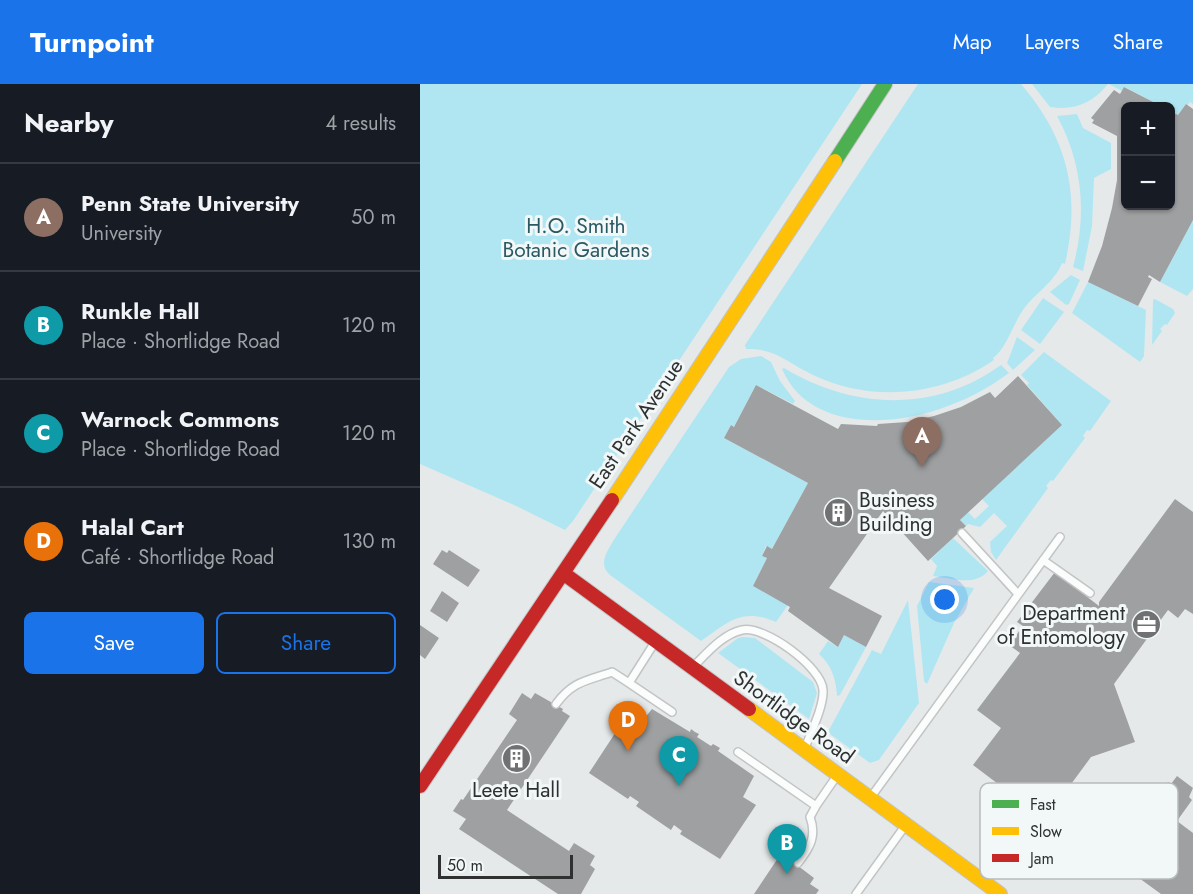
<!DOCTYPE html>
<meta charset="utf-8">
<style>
body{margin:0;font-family:Jost,sans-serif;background:#20242c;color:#f1f3f6}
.controls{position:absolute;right:18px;top:18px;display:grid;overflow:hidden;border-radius:9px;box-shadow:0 2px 4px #0004}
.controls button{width:54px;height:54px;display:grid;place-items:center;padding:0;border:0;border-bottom:2px solid #363941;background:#171b24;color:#f1f3f6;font:30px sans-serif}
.scale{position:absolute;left:18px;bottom:15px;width:135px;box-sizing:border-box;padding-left:6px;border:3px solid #2f3131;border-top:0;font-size:16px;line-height:21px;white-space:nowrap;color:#2f3131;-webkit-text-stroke:4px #f2f7f8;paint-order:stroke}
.you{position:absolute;left:525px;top:516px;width:21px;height:21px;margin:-15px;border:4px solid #fff;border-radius:50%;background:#1a73e8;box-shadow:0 0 0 9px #1a73e833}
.badge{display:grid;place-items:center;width:39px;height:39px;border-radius:50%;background:#1a73e8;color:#fff;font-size:20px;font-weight:700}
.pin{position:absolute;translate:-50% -50px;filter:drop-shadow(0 2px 3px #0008)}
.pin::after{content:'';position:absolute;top:32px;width:21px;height:18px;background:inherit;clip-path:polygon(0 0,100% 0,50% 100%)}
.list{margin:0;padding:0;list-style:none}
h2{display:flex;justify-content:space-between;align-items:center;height:78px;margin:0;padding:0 24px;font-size:26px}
h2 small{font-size:20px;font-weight:400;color:#9ea1a6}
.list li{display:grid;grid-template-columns:39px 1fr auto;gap:18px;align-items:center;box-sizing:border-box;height:108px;padding:0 24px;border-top:2px solid #363941}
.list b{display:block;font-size:22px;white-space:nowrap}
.list p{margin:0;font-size:20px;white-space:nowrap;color:#9ea1a6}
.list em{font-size:20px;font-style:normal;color:#9ea1a6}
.actions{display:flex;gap:12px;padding:18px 24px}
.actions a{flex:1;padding:14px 0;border:2px solid #1a73e8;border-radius:9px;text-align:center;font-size:21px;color:#1a73e8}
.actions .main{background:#1a73e8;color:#fff}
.map{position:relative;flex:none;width:773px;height:810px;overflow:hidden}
header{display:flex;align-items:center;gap:36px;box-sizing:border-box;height:84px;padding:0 30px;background:#1a73e8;color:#fff}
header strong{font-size:28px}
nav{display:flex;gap:33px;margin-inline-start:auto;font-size:21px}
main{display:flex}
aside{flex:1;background:#171b24}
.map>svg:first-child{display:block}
.green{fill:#b0e6f2}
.building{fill:#9ea0a1}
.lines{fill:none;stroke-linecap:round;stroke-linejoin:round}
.lane-casing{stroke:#c2c4c5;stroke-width:10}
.fast-casing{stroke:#c2c4c5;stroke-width:16}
.slow-casing{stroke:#c2c4c5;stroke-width:16}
.jam-casing{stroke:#c2c4c5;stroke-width:16}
.lane{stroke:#fbfcfc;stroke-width:7}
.fast{stroke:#4caf50;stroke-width:14}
.slow{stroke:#ffc107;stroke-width:14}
.jam{stroke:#c62828;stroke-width:14}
.labels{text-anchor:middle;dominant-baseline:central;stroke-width:6;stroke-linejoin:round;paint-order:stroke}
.park-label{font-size:21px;fill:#2b5963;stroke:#f2f7f8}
.street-label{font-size:21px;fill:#2f3131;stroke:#f2f7f8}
.poi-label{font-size:21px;fill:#2f3131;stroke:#f2f7f8;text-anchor:start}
.key{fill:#f2f7f8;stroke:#b8bcbc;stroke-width:1.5}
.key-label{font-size:16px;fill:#2f3131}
</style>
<header>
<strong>Turnpoint</strong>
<nav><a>Map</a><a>Layers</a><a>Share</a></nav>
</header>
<main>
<aside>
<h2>Nearby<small>4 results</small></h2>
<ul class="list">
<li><span class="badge" style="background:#8d6e63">A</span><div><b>Penn State University</b><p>University</p></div><em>50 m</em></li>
<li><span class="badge" style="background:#0f9aa8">B</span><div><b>Runkle Hall</b><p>Place · Shortlidge Road</p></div><em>120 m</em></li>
<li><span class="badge" style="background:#0f9aa8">C</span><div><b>Warnock Commons</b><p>Place · Shortlidge Road</p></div><em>120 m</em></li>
<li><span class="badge" style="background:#e8710a">D</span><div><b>Halal Cart</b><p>Café · Shortlidge Road</p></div><em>130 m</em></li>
</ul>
<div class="actions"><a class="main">Save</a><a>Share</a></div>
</aside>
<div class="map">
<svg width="773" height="810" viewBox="0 0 773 810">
<rect width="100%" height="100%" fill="#e6e9ea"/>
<path class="green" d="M0 0H442L153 437 145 446 92 420 0 380Z
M498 0H601C648 55 661 110 645 180L642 179C635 198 614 210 603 226 593 240 586 265 573 274L574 276C522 312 451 319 393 291 368 279 355 264 326 265L325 261Z
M612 0H688C673 19 654 27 630 23Z
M689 0H773V20L770 18 768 21 766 20 758 31 751 27 750 22H741L705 3 702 7Z
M657 30 663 44 691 59V85L674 94 672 142 663 187 653 183C667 131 663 80 637 32Z
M773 136V205L767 212 740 198Z
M651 191 660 196 649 220 646 221 630 208Z
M668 198 726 226 724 272 720 278 652 229Z
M623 214 644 228 620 260 601 246Z
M735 215 753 225 755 229 747 241 745 240 740 245 742 247 732 261 733 216Z
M597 253 615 266 593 286 587 279Z
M624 268 691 317 670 347 667 346 663 352 665 354 633 397 631 396 626 402 628 404 576 476 571 468 570 458 587 442 574 429 560 443 548 440 546 442 540 436 548 428 555 435 569 422 562 415 642 341 607 301 609 299 601 291Z
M341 272 351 278 360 297 375 317 373 320 336 301 314 343 311 341 304 354 388 399 352 465 346 462 342 472 347 474 333 502 368 521 356 538C322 523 308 538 281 557L190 491C177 480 188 466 195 454L309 283 321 275Z
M581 281 589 289C570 303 550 314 528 322 474 343 389 348 362 285L364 284C422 319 491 328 553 298 563 293 572 287 581 281Z
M533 454 568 487C555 503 531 494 513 492L517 482 511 475Z
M509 498 554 504 534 539 507 600 504 597 497 522Z
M488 516 499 619 459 676 450 679 410 650 409 646 452 566 461 570Z
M424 551 446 563 420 611 417 612C416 595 412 582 399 570L408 557 418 563Z
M323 553 335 554 393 598 397 609 389 635 298 569 318 554Z"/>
<path class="building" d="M704 3 741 22H706V122H750V27L758 31 766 20 773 25V136L740 198 729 191 728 193 732 195 718 222 668 198 682 162 692 124 697 96V52L672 39 674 36 671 34 694 6 700 10Z
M598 292 642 341 540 436 546 442 508 477 463 427 409 504 462 532 446 563 424 551 418 563 368 527 370 523 333 502 347 474 342 472 347 462 352 465 388 399 304 354 311 341 314 343 336 301 418 345 421 340 457 342 458 340 487 338 514 332 541 323 570 308 575 314Z
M755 415 773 428V530L765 525 758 534 748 526 694 600 715 658 671 673 629 730 594 704 590 709 553 681 581 644 557 626 600 569 589 561 603 542 597 538 635 488 679 522V518Z
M22 466 27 469 29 466 60 486 48 503 13 480Z
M22 507 39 519 27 538 10 527Z
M0 541 19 554 5 575 0 571Z
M102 609 111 615 115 609 143 625 142 627 150 632 87 726 149 767 154 759 175 772 170 781 175 785 161 810H138L39 745 46 735 33 727 41 715 43 716 97 636 89 630Z
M232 625 270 648 271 645 275 648 279 650 277 653 291 662 293 660 300 664 298 667 334 692 323 713 336 721 300 775 260 750 262 747 254 741 251 746 216 722 219 718 210 712 208 715 169 689 205 634 218 642Z
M757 692 773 704 769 713 772 716 757 737 773 749V810H741L697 778 695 781 687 775 699 758 702 760 748 698 751 700Z
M360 771 368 777 369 775 394 794 390 800 399 806 396 810H334Z"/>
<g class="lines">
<defs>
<path id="lane" d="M542 449 598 510
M623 476 670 509
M235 558 209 599 252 628
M274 582C287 569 303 550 322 546 344 541 402 583 403 606 404 622 391 648 385 664
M136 620C153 597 166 597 192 588L209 599
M318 668 396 722 416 693
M451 713 640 453
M378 779C390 764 397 752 390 733L396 722
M436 810 485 742"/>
<path id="fast" d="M415 77 465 0"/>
<path id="slow" d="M192 416 415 77
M329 625 580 810"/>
<path id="jam" d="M143 489 329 625
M0 702 192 416"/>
</defs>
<use href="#lane" class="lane-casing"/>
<use href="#fast" class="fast-casing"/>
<use href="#slow" class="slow-casing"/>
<use href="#jam" class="jam-casing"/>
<use href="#lane" class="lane"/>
<use href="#fast" class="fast"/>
<use href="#slow" class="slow"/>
<use href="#jam" class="jam"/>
</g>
<defs>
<symbol id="building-disc" viewBox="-11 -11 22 22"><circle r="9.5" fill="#6f7172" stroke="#f2f7f8"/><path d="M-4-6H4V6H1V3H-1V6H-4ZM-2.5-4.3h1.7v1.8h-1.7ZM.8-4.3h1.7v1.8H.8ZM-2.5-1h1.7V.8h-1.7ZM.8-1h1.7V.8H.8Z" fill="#fff"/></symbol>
<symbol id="office-disc" viewBox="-11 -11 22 22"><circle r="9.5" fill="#6f7172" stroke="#f2f7f8"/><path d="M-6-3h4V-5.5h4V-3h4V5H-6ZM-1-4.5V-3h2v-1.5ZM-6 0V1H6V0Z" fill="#fff"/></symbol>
</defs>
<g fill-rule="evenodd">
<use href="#building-disc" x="402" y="412" width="33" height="33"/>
<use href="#office-disc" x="710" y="524" width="33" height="33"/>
<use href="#building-disc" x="80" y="658" width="33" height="33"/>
</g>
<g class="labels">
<g class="park-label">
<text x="156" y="142">H.O. Smith<tspan x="156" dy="24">Botanic Gardens</tspan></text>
</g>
<g class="street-label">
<text transform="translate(216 340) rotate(-56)">East Park Avenue</text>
<text transform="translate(374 633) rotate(36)">Shortlidge Road</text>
</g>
<g class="poi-label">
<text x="439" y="416">Business<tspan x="439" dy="24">Building</tspan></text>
<text x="705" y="529" text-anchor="end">Department<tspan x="705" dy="24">of Entomology</tspan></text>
<text x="96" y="706" text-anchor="middle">Leete Hall</text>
</g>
</g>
<rect x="560" y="699" width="198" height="96" rx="9" class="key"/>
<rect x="572" y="716" width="27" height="8" fill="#4caf50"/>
<rect x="572" y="743" width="27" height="8" fill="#ffc107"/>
<rect x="572" y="770" width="27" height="8" fill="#c62828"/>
<g class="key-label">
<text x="610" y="726">Fast</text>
<text x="610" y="753">Slow</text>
<text x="610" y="780">Jam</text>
</g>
</svg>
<div class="controls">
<button>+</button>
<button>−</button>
</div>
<div class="scale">50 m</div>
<div class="you"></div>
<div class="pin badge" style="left:502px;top:383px;background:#8d6e63">A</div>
<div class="pin badge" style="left:367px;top:790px;background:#0f9aa8">B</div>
<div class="pin badge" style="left:259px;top:702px;background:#0f9aa8">C</div>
<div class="pin badge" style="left:208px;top:667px;background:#e8710a">D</div>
</div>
</main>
